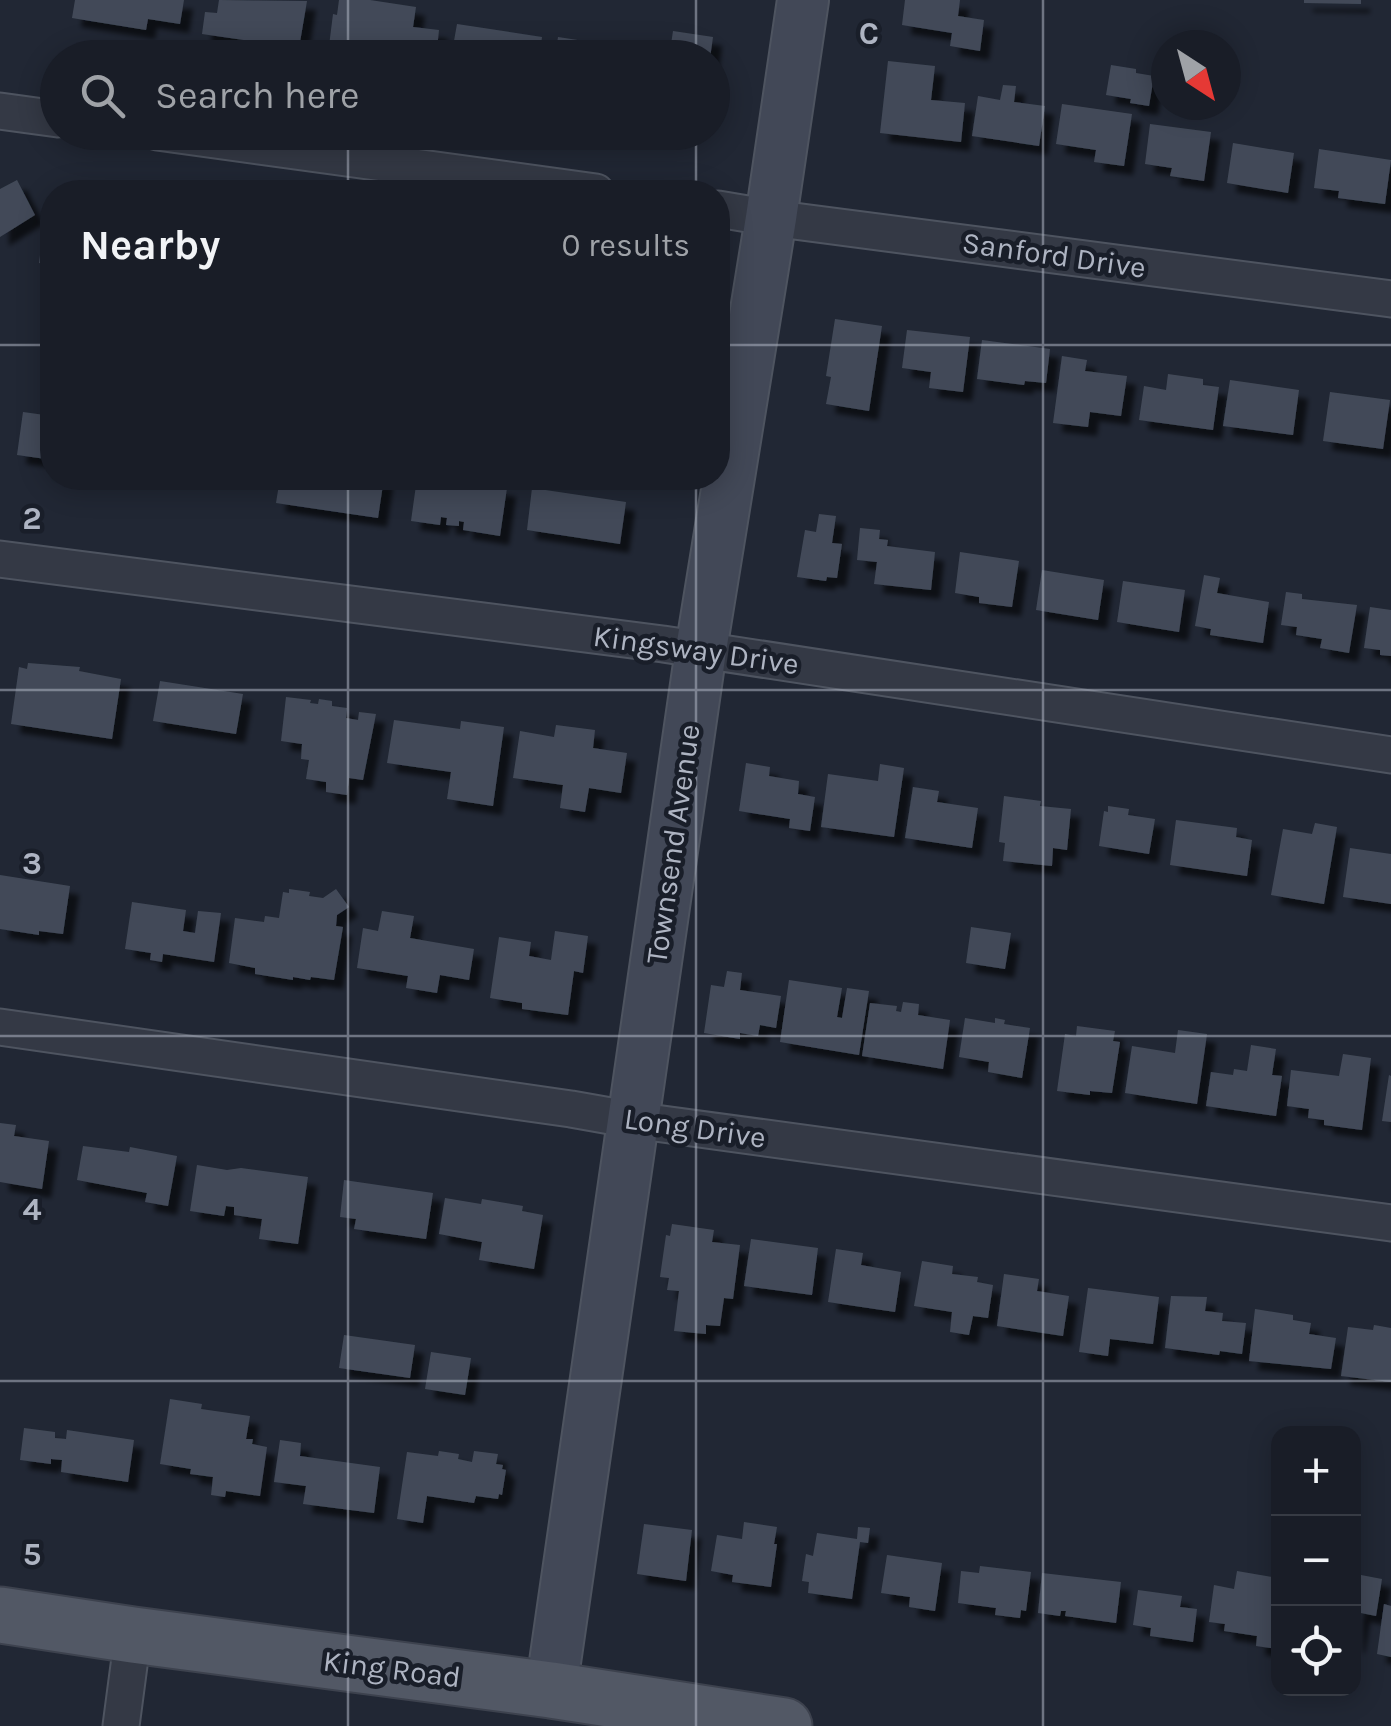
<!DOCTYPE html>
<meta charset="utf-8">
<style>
body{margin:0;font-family:Karla,sans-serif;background:#262a33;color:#f1f3f6}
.controls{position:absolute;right:30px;bottom:30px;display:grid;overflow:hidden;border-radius:20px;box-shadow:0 5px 25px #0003}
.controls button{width:90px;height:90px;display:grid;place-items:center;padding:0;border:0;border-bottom:2px solid #373b44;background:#191d27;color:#f1f3f6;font:50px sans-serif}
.compass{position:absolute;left:1151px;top:30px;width:90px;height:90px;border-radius:50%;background:#191d27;box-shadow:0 5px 25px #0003;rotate:144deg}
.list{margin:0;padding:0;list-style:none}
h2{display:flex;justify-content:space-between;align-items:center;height:130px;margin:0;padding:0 40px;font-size:42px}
h2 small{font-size:32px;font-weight:400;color:#9fa2a7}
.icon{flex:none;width:55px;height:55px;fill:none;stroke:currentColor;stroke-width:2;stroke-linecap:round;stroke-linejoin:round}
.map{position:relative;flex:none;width:1391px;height:1726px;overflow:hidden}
.search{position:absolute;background:#191d27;box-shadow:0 5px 25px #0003;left:40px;top:40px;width:690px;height:110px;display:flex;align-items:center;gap:25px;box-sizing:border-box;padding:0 35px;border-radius:55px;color:#9fa2a7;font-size:38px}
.panel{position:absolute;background:#191d27;box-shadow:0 5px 25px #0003;left:40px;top:180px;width:690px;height:310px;border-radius:40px}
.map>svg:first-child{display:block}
.building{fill:#424a58;filter:url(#shadow)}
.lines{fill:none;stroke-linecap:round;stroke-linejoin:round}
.street-casing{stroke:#4e5460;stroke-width:39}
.secondary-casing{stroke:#4e5460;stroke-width:54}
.primary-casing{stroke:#3d424e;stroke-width:59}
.street{stroke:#343945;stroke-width:35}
.secondary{stroke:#424857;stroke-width:50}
.primary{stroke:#525865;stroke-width:55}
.grid{fill:none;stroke:#aeb4c2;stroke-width:2.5;stroke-opacity:0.55}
.labels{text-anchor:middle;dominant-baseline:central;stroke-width:9;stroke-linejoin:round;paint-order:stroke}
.street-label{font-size:30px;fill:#aeb4c2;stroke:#191e29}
.grid-label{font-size:32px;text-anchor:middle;font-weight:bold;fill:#aeb4c2;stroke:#191e29;stroke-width:9;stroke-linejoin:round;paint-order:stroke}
</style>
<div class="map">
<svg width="1391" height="1726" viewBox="0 0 1391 1726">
<defs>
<filter id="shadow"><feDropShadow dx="9" dy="9" stdDeviation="2.5" flood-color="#0009"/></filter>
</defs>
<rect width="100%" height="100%" fill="#212734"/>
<path class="building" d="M75 0H184L180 24 148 19 146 30 72 18Z
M219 0 307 1 299 48 202 34 205 12 217 13Z
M339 0H370L416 7 413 27 439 30 436 58H352L328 54 333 14 337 15Z
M905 0H960L958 16 984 20 980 51 950 46 952 33 902 25Z
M1304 0H1361V4L1304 3Z
M457 24 542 37 539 58H451Z
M673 31 713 37 710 58H669Z
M558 37 650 51 649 58H555Z
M888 61 935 66 931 100 965 103 961 142 880 133Z
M1111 65 1136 69V73L1154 76 1149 106 1130 103 1131 99 1106 95Z
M1003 85 1016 86 1014 102 1045 106 1039 146 972 136 978 96 1000 100Z
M1062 104 1132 114 1124 166 1094 162 1096 150 1056 144Z
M1150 124 1211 132 1204 181 1170 176 1172 168 1145 164Z
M1233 143 1294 153 1288 193 1227 183Z
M1319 149 1391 160 1385 204 1338 198 1339 191 1314 188Z
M17 180 35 215 0 237V189Z
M44 223 52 225V265L39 263Z
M835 319 882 326 869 411 826 404 831 377 826 376Z
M907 330 970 337 963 392 929 388 931 372 902 368Z
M982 340 1050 349 1046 383 1025 381 1024 385 977 379Z
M1062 356 1087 360 1085 371 1127 376 1121 416 1090 412 1088 427 1053 423Z
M1168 374 1203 379V385L1219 387 1213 430 1139 420 1144 386 1166 390Z
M1230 380 1299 390 1293 435 1223 426Z
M1330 392 1390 400 1383 449 1323 441Z
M23 412 52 416V470L45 469 46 459 17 455Z
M280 478H384L378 518 276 503Z
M417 478H469L468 482 507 488 500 536 463 530 464 522 459 521V526L446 525 447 518 441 517 440 525 411 521Z
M532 488 626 502 620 544 527 530Z
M819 514 836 516 832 543 842 544 837 578 827 577 826 581 797 577 805 530 816 532Z
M860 528 880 530 879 539 888 540 887 546 935 552 931 590 874 584 877 562 857 560Z
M960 552 1019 561 1012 607 979 603V597L955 593Z
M1042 570 1104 580 1098 620 1036 610Z
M1204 575 1220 578 1217 593 1269 602 1263 643 1210 635 1211 629 1195 626Z
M1123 581 1185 590 1179 632 1117 622Z
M1286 592 1302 594V599L1357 605 1349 653 1320 648 1322 639 1296 635 1297 627 1281 625Z
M1370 607 1391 610V656L1380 655V650L1364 648Z
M28 663 80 667 79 671 121 679 112 739 11 724 19 667 27 669Z
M160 681 243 694 236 734 153 721Z
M286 697 311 700 310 703 318 704 319 699 332 701V706L347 708 346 718 358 720 359 712 376 714 363 780 349 778 347 795 326 792V782L306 779 309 760 301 759 302 744 281 741Z
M394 720 460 729 461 721 504 727 493 806 447 799 451 772 387 763Z
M556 725 595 730 593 748 627 753 621 793 589 788 585 812 560 808 563 785 513 778 520 731 554 737Z
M746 763 770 767 769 776 799 781 798 794 815 797 810 831 789 828 790 819 739 811Z
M880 764 904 768 894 837 821 827 828 774 878 781Z
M913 787 939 791 937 802 978 808 972 848 905 838Z
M1004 796 1041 801 1040 806 1071 809 1067 850 1053 848 1052 866 1003 861 1005 843 999 842Z
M1108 806 1129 809 1128 815 1155 819 1149 854 1099 846 1104 811 1108 812Z
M1176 820 1237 828 1236 837 1252 840 1247 876 1170 865Z
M1315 823 1337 827 1324 904 1271 895 1283 829 1312 834Z
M1350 848 1391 854V904L1343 897Z
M0 875 70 886 63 934 39 931V935L0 929Z
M289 889 310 892 309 896 323 898 336 889 349 907 337 915 336 926 343 927 334 980 311 977 310 980 293 977V980L255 974V968L229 963 235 918 264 922 265 916 279 918 283 892 289 893Z
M132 902 186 910 183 931 195 933 198 911 221 913 214 962 163 954 162 962 150 960 151 953 125 949Z
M382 911 414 916 410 938 474 949 469 980 440 975 437 993 406 988 408 976 357 968 363 928 378 931Z
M971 927 1011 933 1005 969 966 963Z
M555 931 588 936 583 973 574 971 568 1015 522 1009V1003L490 998 499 937 531 942 529 956 551 960Z
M727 971 742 973 740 990 781 996 776 1028 760 1025 758 1036 740 1033V1039L704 1033 711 985 724 987Z
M789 980 842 988 837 1017 842 1018 847 988 869 991 859 1055 780 1042Z
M903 1002 919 1004 918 1015 950 1020 943 1069 862 1056 870 1003 897 1006 896 1011 901 1012Z
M965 1018 995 1023V1018L1005 1020 1004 1024 1030 1028 1022 1078 988 1072 989 1062 959 1057Z
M1077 1026 1115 1031 1113 1041 1120 1042 1112 1093 1090 1091V1095L1057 1091 1065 1034 1076 1036Z
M1178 1030 1207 1034 1197 1104 1125 1093 1132 1046 1175 1053Z
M1251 1045 1276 1049 1272 1075 1282 1076 1276 1116 1206 1106 1211 1072 1233 1075 1234 1069 1247 1071Z
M1343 1054 1371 1058 1362 1130 1324 1125V1120L1308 1118 1309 1109 1287 1106 1291 1070 1339 1076Z
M1389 1075 1391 1076V1122L1382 1121Z
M0 1123 16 1125 14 1136 49 1141 42 1189 0 1182Z
M83 1146 129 1152 130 1147 177 1156 168 1206 145 1202 147 1193 77 1180Z
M197 1165 227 1170 241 1168 308 1177 298 1244 259 1239 262 1219 234 1215V1207L226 1206 224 1216 190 1211Z
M344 1180 433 1193 426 1239 354 1229 356 1219 340 1217Z
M445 1198 481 1204 482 1199 523 1206 522 1211 543 1215 534 1269 479 1260 482 1242 439 1234Z
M672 1224 714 1230 712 1242 740 1245 733 1299 724 1298 720 1326 706 1325V1334L674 1331 679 1291 667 1290 669 1278 660 1277 666 1235 670 1236Z
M751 1239 818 1248 812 1295 744 1286Z
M836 1249 863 1253 861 1265 901 1272 895 1312 828 1302Z
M922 1261 953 1266 952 1274 978 1277 977 1282 993 1285 988 1318 973 1316 969 1335 950 1332 952 1312 914 1306Z
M1004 1274 1039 1279 1037 1291 1069 1296 1063 1336 997 1326Z
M1088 1288 1159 1297 1153 1344 1110 1339 1108 1356 1079 1352Z
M1171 1296 1207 1297 1205 1311 1223 1313 1222 1321 1246 1323 1242 1354 1220 1351 1219 1355 1165 1348Z
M1255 1309 1293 1315V1320L1311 1323 1309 1334 1336 1338 1331 1369 1249 1361Z
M1374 1325 1391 1328V1382L1341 1376 1348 1327 1373 1330Z
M344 1335 415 1345 410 1378 339 1368Z
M431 1352 471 1358 465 1395 425 1389Z
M170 1399 202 1404 201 1409 250 1416 246 1439H253L252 1444 267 1447 260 1496 226 1491 225 1497 211 1495 213 1477 190 1474 191 1469 160 1464Z
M24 1428 55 1432V1438L66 1439 67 1430 134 1440 128 1482 61 1472 62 1460 51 1459V1464L20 1460Z
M280 1440 301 1443 300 1456 380 1467 374 1513 303 1504 306 1486 274 1482Z
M439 1451 459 1454 458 1459 472 1462 474 1451 498 1454 496 1464 503 1465 502 1469 506 1470 502 1495 499 1494 498 1499 476 1496 474 1503 427 1496 423 1523 397 1519 407 1452 438 1456Z
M744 1522 777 1527 774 1544H777L771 1587 732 1582 733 1575 711 1571 717 1535 742 1539Z
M644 1524 692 1530 686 1581 637 1574Z
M858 1527 870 1528 868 1543 860 1542 852 1599 808 1593 809 1582 802 1581 806 1554 813 1556 817 1533 857 1539Z
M887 1555 942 1563 935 1611 909 1607 910 1597 881 1593Z
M1274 1561 1278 1562V1649L1256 1646 1257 1636 1224 1631 1225 1624 1209 1622 1214 1585 1234 1589 1237 1571 1272 1577Z
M980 1566 1031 1572 1026 1611 1021 1610 1020 1618 995 1615 996 1608 958 1603 961 1571 979 1573Z
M1042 1573 1121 1582 1116 1623 1065 1616 1066 1611H1061L1060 1616 1038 1613Z
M1361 1575 1382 1579 1376 1616 1361 1613 1356 1644H1354V1612Z
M1138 1590 1182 1596 1180 1607 1197 1609 1193 1642 1150 1636 1151 1628 1133 1625Z
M1384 1604 1391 1606V1657L1377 1654Z"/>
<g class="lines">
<defs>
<path id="street" d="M0 111 58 119
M157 132 596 192
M718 209 771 218 1391 299
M0 559 663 644 1391 755
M0 1027 571 1109 633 1120 1391 1223
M121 1726 133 1635"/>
<path id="secondary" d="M551 1690 701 650 771 218 803 0"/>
<path id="primary" d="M0 1615 133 1635 551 1690 784 1726"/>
</defs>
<use href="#street" class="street-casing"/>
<use href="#secondary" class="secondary-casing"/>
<use href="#primary" class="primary-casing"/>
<use href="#street" class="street"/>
<use href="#secondary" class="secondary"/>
<use href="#primary" class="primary"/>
</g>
<path class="grid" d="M348 0V58M696 0V58M1043 0V1726M348 132V192M696 132V192M0 345H52M718 345H1391M348 478V1726M696 478V1726M0 690H1391M0 1036H1391M0 1381H1391"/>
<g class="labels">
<g class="street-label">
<text transform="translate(1054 255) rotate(8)">Sanford Drive</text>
<text transform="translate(696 650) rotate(8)">Kingsway Drive</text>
<text transform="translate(673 844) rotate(-82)">Townsend Avenue</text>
<text transform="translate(695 1128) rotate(8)">Long Drive</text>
<text transform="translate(392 1669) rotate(7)">King Road</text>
</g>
</g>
<g class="grid-label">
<text x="869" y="44">C</text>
<text x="32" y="529">2</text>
<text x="32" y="874">3</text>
<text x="32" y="1220">4</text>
<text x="32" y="1565">5</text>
</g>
</svg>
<div class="controls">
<button>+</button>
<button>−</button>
<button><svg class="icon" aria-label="locate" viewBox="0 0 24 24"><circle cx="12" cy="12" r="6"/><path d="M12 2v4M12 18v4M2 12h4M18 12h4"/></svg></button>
</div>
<svg class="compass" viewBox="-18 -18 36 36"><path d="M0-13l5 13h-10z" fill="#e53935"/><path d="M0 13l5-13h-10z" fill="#9fa2a7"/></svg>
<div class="search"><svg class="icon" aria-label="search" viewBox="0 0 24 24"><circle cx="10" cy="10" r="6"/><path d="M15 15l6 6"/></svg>Search here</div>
<section class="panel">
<h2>Nearby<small>0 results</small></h2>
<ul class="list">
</ul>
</section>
</div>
